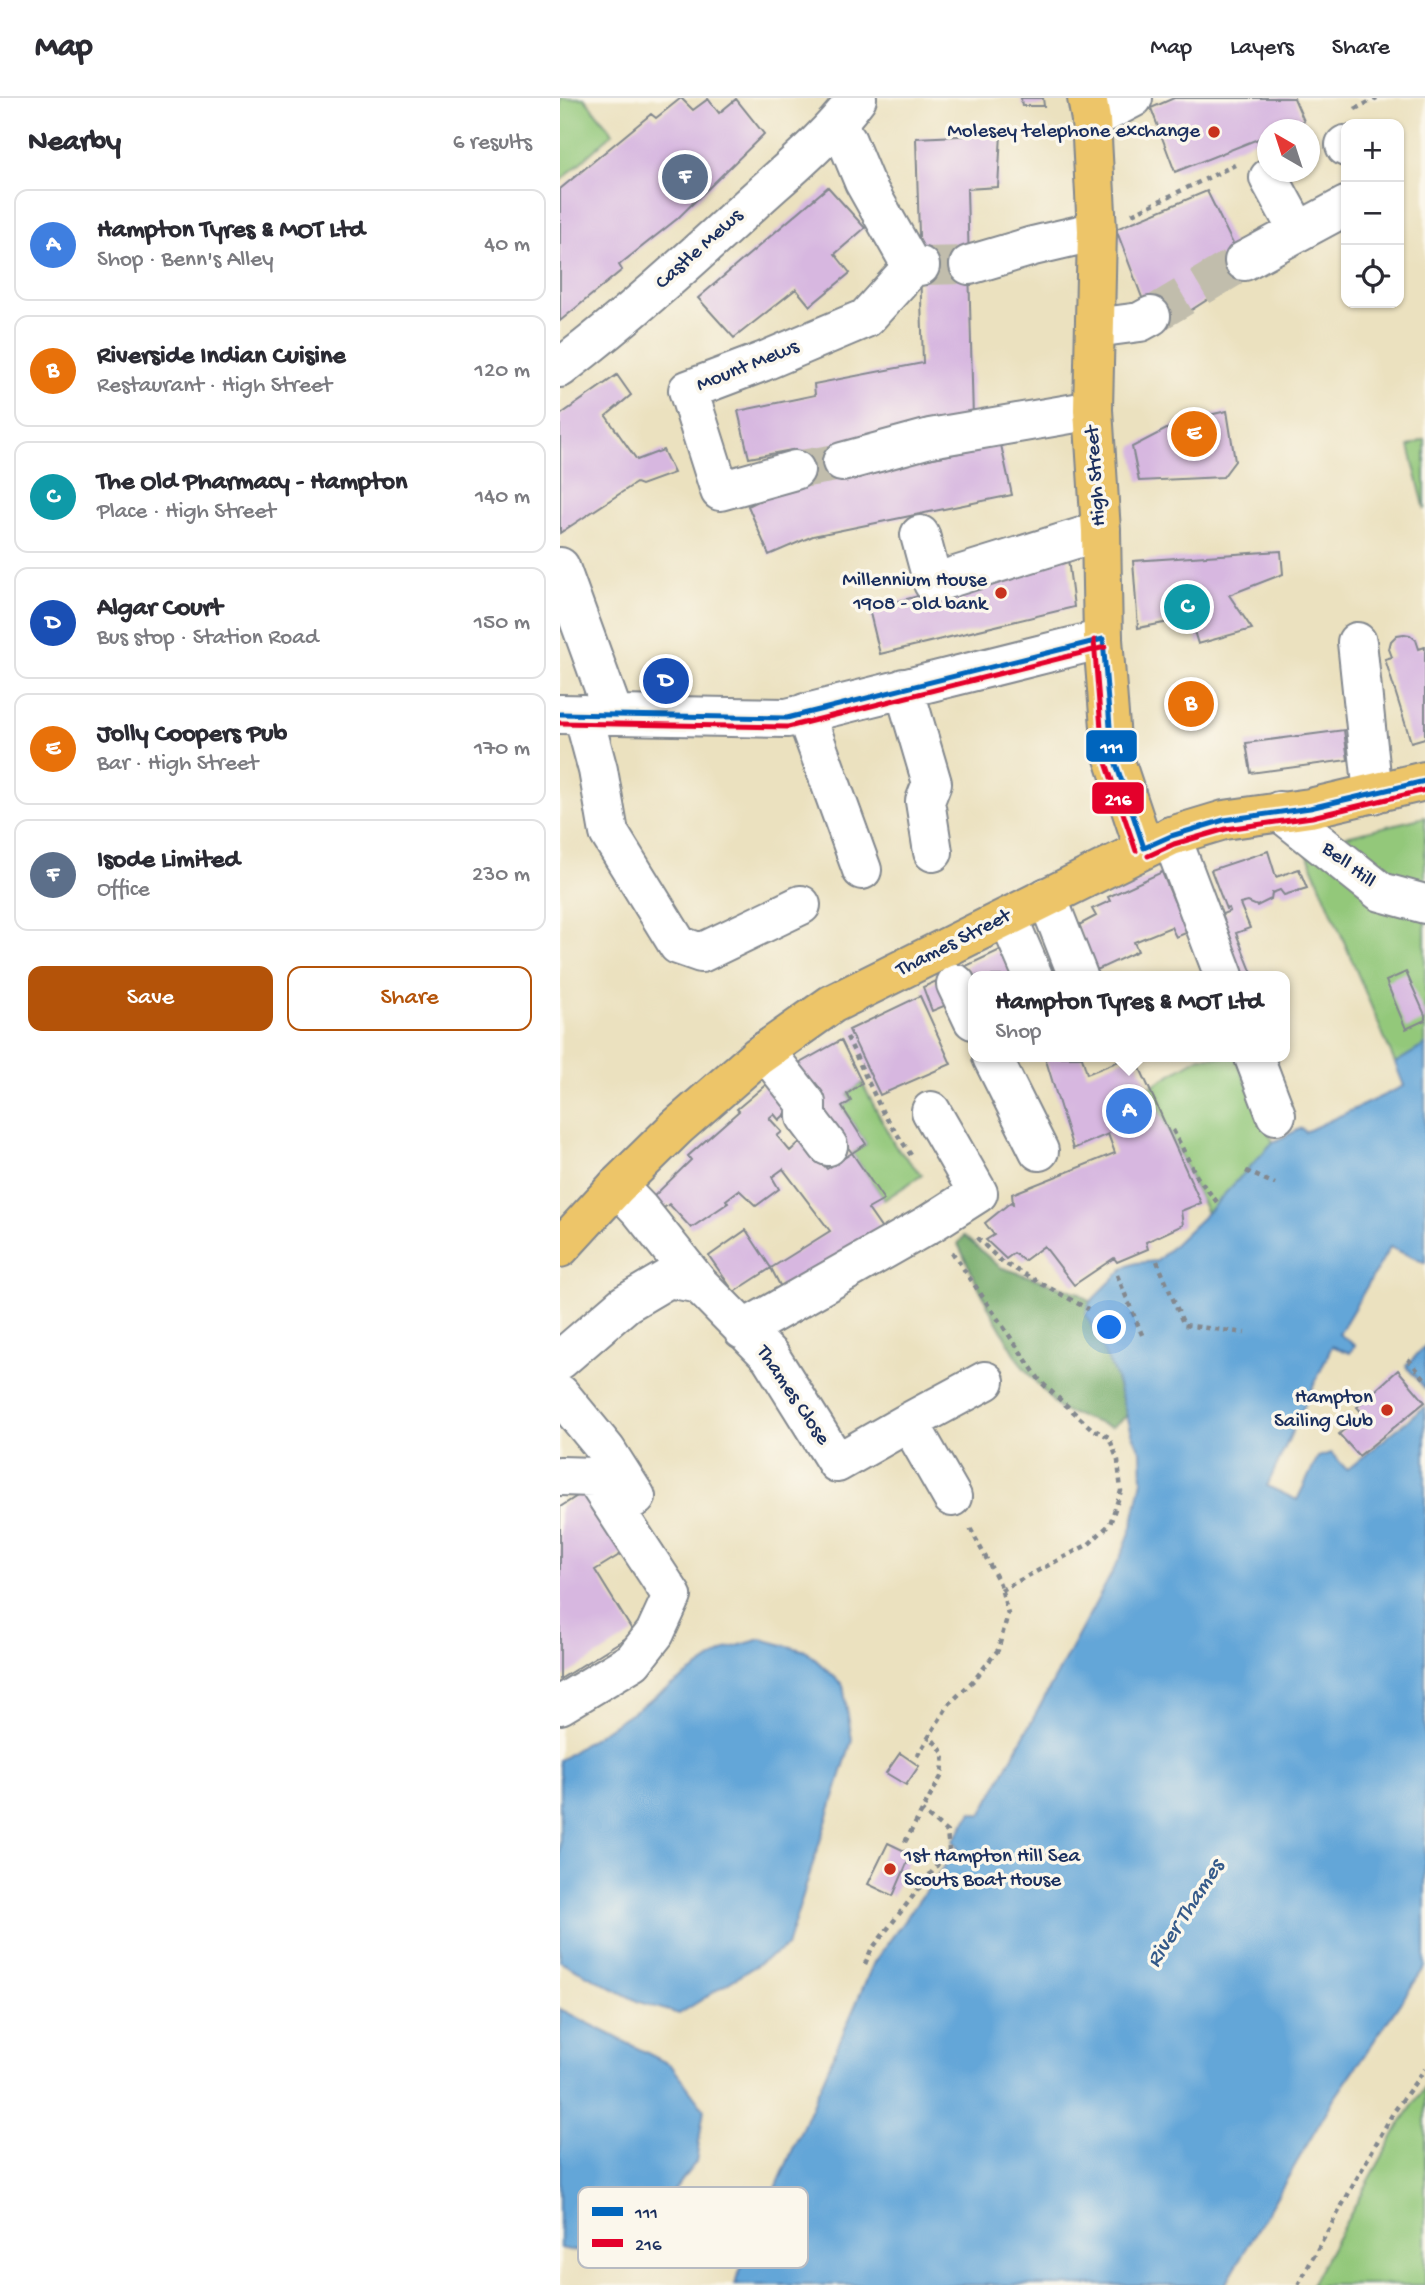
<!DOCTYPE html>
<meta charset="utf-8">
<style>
body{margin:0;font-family:"Gochi Hand",sans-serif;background:#f2f2f3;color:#2b2b33}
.controls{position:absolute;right:21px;top:21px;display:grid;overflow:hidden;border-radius:14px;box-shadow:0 2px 5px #0004}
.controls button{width:63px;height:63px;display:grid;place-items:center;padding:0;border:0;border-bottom:2px solid #e1e1e2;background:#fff;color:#2b2b33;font:35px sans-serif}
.compass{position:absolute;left:697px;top:21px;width:63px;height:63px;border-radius:50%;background:#fff;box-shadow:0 2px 5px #0004;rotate:321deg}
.you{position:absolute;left:550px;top:1230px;width:24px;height:24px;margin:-18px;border:5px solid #fff;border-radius:50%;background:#1a73e8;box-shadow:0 0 0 10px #1a73e833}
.badge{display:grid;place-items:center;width:46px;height:46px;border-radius:50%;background:#b45309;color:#fff;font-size:23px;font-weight:700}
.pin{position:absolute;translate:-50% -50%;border:4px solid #fff;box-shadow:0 2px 7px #0006}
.popup{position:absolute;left:408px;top:873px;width:322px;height:91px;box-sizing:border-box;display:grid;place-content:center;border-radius:14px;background:#fff;filter:drop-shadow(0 2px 5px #0005);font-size:23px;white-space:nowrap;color:#7c7c81}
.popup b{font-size:26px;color:#2b2b33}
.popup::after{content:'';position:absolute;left:50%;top:100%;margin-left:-14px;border:14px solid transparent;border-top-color:#fff}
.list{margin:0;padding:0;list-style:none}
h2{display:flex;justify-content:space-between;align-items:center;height:91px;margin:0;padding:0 28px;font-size:30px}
h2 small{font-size:23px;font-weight:400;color:#7c7c81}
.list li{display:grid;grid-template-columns:46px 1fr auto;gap:21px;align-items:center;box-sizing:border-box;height:112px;margin:0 14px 14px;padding:0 14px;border:2px solid #e1e1e2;border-radius:14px}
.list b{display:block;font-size:26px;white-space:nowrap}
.list p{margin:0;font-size:23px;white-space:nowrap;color:#7c7c81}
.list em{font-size:23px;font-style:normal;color:#7c7c81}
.actions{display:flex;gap:14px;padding:21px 28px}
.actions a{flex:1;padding:16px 0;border:2px solid #b45309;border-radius:14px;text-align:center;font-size:24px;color:#b45309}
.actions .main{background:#b45309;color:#fff}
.icon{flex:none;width:38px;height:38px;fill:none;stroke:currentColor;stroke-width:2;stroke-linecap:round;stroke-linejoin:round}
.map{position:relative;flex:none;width:865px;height:2187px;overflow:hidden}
header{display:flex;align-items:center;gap:42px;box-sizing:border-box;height:98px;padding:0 35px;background:#fff;border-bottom:2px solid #e1e1e2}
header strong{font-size:33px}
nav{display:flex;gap:38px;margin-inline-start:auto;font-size:24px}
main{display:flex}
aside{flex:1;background:#fff}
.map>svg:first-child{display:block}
.green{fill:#93c87a;stroke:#577c6c;stroke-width:2}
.forest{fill:#76ac6a;stroke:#486e64;stroke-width:2}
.water{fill:#63a6d8;stroke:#3f6a9b;stroke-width:2}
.building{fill:#d7b7e0}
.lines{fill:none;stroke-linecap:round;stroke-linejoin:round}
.minor-tunnel{stroke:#c1bdac;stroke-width:38;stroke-dasharray:38 19;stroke-linecap:butt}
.minor-casing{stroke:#83888e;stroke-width:42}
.major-casing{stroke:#83888e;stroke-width:42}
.highway-casing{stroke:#83888e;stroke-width:42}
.path{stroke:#83888e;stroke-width:4.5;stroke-dasharray:5 5;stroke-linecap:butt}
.minor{stroke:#fff;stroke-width:38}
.major{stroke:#edc569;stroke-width:38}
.highway{stroke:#edc569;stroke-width:38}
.bus-1-casing{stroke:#fbf7ec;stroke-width:10}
.bus-2-casing{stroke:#fbf7ec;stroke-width:10}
.bus-1{stroke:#0065bd;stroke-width:5}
.bus-2{stroke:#e4002b;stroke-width:5}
.poi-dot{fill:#c8321e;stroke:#fbf7ec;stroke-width:2.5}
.labels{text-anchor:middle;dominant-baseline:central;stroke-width:7;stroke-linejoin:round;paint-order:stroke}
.poi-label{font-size:21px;fill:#1b2f5e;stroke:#fbf7ec;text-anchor:end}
.street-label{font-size:21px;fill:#1b2f5e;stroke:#fbf7ec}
.water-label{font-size:23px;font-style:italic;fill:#345989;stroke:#fbf7ec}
.key{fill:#fbf7ec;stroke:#b8bbc1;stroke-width:2}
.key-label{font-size:19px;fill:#1b2f5e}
.line-badge{stroke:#fbf7ec;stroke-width:2.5}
.badge-label{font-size:19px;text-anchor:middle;font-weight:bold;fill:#fff}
</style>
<header>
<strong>Map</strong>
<nav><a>Map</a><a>Layers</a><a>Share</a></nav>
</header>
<main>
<aside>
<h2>Nearby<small>6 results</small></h2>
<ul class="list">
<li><span class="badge" style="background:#3f7fe0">A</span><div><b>Hampton Tyres &amp; MOT Ltd</b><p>Shop · Benn's Alley</p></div><em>40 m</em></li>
<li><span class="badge" style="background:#e8710a">B</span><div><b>Riverside Indian Cuisine</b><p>Restaurant · High Street</p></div><em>120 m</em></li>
<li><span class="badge" style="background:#0f9aa8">C</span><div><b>The Old Pharmacy - Hampton</b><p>Place · High Street</p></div><em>140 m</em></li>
<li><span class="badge" style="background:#1a4fb4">D</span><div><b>Algar Court</b><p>Bus stop · Station Road</p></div><em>150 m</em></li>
<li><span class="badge" style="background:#e8710a">E</span><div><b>Jolly Coopers Pub</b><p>Bar · High Street</p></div><em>170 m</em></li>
<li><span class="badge" style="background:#5c6f8a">F</span><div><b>Isode Limited</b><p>Office</p></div><em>230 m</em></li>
</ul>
<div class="actions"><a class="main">Save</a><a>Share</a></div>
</aside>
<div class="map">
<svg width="865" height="2187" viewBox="0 0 865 2187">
<rect width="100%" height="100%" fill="#fbf7ec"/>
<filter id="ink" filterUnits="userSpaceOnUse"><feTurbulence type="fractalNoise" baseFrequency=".0143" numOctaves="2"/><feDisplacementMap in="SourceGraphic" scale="14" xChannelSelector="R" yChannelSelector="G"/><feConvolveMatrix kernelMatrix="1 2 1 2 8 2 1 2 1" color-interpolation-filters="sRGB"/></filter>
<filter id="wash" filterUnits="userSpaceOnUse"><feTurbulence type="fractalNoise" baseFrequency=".00686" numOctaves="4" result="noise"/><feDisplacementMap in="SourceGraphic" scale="28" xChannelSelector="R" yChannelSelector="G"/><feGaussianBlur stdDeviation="1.57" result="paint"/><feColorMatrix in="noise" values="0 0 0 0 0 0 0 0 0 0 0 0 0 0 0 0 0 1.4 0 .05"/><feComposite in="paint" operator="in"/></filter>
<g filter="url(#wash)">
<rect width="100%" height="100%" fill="#ebe1bf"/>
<path class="green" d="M0 0H24L53 35 0 83Z
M865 341V412L849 348Z
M865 719V947L835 965 744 748Z
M640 959H675L713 1044 647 1115 588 990Z
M302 985 335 1048 362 1077 324 1102 292 1055 306 1046 282 1009 291 1003 287 996Z
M865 1989V2187H751L841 2025Z"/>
<path class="forest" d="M404 1138 440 1169 519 1195 530 1204 526 1216 555 1277 567 1318 551 1329 500 1312 462 1268 432 1216 398 1146Z"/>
<path class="water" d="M865 947V1165L830 1149 779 1236 795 1247 790 1255 772 1248 707 1388 737 1402 758 1359 771 1355 787 1372 865 1308V1869L772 2004 665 2187H174L314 1864 398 1749 393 1743 412 1714 421 1717 560 1460 572 1429 582 1382 581 1354 572 1335 555 1277 526 1216 530 1204 565 1169 576 1165 597 1163 647 1115 713 1044 742 1030 745 1034 844 988 835 965Z
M865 1248V1291L846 1268Z
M201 1541 246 1553 283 1587 292 1642 227 1848 119 1916 79 1904 0 1863V1662L167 1551Z
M0 1911 111 1967 144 2011 136 2064 76 2140 40 2159 0 2150Z"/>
<g id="blocks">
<path class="building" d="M121 0 133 12 148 1 159 15 176 1 204 36 117 121 59 167 62 172 0 223V91L91 16 96 20Z
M461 0H483L484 8H462Z
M614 0H734L744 23 723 32H708V37L615 74 591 10Z
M441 36 438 89 407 91 413 321 285 377 441 347 452 397 253 438 209 457 188 408 237 385 232 352 189 360 178 313 255 297 254 286 363 265 356 40Z
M268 89 305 130 275 156 290 175 250 208 236 191 174 240 138 200Z
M647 93 677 154 692 173 600 232 586 210 556 131Z
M57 277 71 297 46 318 77 362 103 352 114 375 81 387 76 385 0 435V317Z
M667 313 675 363 663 379 579 383 572 349 622 323Z
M507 453 514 509 320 556 309 511 423 481Z
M721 453 723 476 669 497 692 531 638 546 630 520 578 530 573 463Z
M844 536 850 537 856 542 859 551 865 549V640L851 644 825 561 832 559 829 551 831 543 837 537Z
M784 632 788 662 691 675 686 645Z
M708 753 716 779 739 771 747 790 724 797 720 792 712 795 711 801 697 808 688 804 680 806 690 830 676 835 693 878H675L653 820 670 813 669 810 666 811 651 772Z
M602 774 614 803 620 800 631 833 616 839 611 829 574 844 578 853 537 872 517 828 536 818 532 811 550 803 548 799Z
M440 852 451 874 458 878H413V885L406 868Z
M846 874 865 917V922L846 931 826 883Z
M381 881 391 905 372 913 363 889Z
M360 898 391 966 320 997 289 932Z
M281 942 302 985 287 996 291 1003 282 1009 306 1046 292 1055 231 970Z
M485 959H522L527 976 569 959H575L641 1105 621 1113 623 1127 586 1144 588 1151 557 1164 554 1160 514 1187 484 1148 464 1163 454 1155 446 1161 426 1142 434 1137 425 1125 451 1104 453 1106 452 1096 555 1055 548 1036 513 1051Z
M215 979 237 1005 219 1022 214 1016 209 1020 222 1034 217 1038 230 1053 242 1042 267 1071 292 1055 324 1102 308 1111 326 1137 224 1195 211 1170 270 1133 223 1071 212 1079 219 1091 196 1108 179 1092 166 1102 168 1105 131 1130 109 1106 100 1113 90 1102 131 1062 128 1058 179 1013 177 1011Z
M186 1132 211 1170 174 1194 149 1158Z
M838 1272 865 1304 799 1358 779 1336 803 1316 797 1309Z
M30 1390 69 1451 35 1472 74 1535 0 1581V1409Z
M340 1655 359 1668 346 1687 326 1675Z
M328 1745 351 1756 333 1798 308 1786Z"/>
</g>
</g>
<g filter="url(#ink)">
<use href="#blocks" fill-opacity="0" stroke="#83888e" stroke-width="2"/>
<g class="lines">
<path class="minor-tunnel" d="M360 168 409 167
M591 218 684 163
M235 372 282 364"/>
<defs>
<path id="minor" d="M531 22 573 0
M276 28 287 43 304 84 352 169
M785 47 786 49
M709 80 738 133
M684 163 786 108
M409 167 473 148 537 133
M535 230 580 224 591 218
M0 270C67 219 129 163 191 106 228 72 267 41 297 0
M282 364 370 340 533 312
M235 372 160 393 128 292 202 264 306 220 352 169 360 168
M360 437 373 485 541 433
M0 469 53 615
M797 544 813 696
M344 590 372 685 365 703 373 754
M245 615 302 772
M0 616 227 620 543 541
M23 616 38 672 49 735 118 847 141 855 241 807
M719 713 821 794 865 806
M611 738 664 878
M487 799 518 878
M448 820 473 878
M396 886 413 922
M205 953 246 1005V1019L268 1048
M432 959 479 1053
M694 959 716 1017
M57 1088 80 1112 139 1186
M183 1232 371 1125 418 1095 371 1013
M0 1262 65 1206 109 1180 139 1186 210 1258 277 1365 349 1324 392 1399
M0 1296 46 1352 76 1399
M349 1324 425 1283
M0 1378 34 1379 112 1498 95 1535 73 1563 0 1607"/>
<path id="major" d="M527 0 531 22 537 133 533 312 541 433 543 541 552 654 584 750"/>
<path id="highway" d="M0 1150 57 1088 117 1029 197 959 272 906 611 738 664 722 750 710 865 683"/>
</defs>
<use href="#minor" class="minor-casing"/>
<use href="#major" class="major-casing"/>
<use href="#highway" class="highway-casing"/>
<path class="path" d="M795 11 817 0
M572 116 675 67
M287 939 323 1015 351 1057
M613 1032 637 1079 657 1104
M686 1073 715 1086
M417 1140 442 1164 528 1211
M392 1154 481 1284 532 1331 549 1339 558 1363 561 1393 550 1426 529 1446 441 1492
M597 1163 624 1227 685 1235
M557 1177 583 1239
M848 1261 865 1281
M357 1658 389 1606 415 1581 438 1552 448 1516 440 1486 410 1430
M345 1744 382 1677 384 1656 369 1637
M305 1866 311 1852 389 1752 387 1734 362 1713
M738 2187 833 2015 865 1971"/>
<use href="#minor" class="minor"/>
<use href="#major" class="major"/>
<use href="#highway" class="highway"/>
<defs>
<path id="bus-1" d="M543 541 552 654 584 750
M0 616 227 620 543 541
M584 750 611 738 664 722 750 710 865 683"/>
<path id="bus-2" d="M534 542 543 656 576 753
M0 625 228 629 545 549
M588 758 614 746 666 731 752 719 865 692"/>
</defs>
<use href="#bus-1" class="bus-1-casing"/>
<use href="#bus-2" class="bus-2-casing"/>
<use href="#bus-1" class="bus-1"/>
<use href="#bus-2" class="bus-2"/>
</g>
</g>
<g class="poi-dot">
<circle cx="654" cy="34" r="7"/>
<circle cx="441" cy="495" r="7"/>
<circle cx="827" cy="1312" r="7"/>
<circle cx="330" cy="1771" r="7"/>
</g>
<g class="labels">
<g class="poi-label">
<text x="640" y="34">Molesey telephone exchange</text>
<text x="427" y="483">Millennium House<tspan x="427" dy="24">1908 - old bank</tspan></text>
<text x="813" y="1300">Hampton<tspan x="813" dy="24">Sailing Club</tspan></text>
<text x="344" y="1759" text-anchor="start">1st Hampton Hill Sea<tspan x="344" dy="24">Scouts Boat House</tspan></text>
</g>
<g class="street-label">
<text transform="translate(140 152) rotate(-42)">Castle Mews</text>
<text transform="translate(188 269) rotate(-22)">Mount Mews</text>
<text transform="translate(537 378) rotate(-94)">High Street</text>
<text transform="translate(788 768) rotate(38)">Bell Hill</text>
<text transform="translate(394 846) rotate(-27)">Thames Street</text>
<text transform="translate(232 1298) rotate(56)">Thames Close</text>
</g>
<g class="water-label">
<text transform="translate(626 1816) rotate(-57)">River Thames</text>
</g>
</g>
<rect x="18" y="2089" width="230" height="81" rx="10" class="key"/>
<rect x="32" y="2109" width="31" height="9" fill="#0065bd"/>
<rect x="32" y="2141" width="31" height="8" fill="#e4002b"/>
<g class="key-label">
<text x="75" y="2120">111</text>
<text x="75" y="2152">216</text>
</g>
<g class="line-badge">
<rect x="525" y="631" width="53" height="34" rx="7" fill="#0065bd"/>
<rect x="531" y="683" width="54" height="34" rx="7" fill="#e4002b"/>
</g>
<g class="badge-label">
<text x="552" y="655">111</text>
<text x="558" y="707">216</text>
</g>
</svg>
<div class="controls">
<button>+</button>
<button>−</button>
<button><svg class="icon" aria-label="locate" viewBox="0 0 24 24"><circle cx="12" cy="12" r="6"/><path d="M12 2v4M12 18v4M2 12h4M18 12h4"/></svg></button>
</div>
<svg class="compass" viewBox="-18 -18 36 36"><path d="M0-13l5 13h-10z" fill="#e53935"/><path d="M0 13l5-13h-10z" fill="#7c7c81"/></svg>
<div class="you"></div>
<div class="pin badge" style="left:569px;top:1013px;background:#3f7fe0">A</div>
<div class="popup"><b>Hampton Tyres &amp; MOT Ltd</b>Shop</div>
<div class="pin badge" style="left:631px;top:606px;background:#e8710a">B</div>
<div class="pin badge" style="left:627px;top:509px;background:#0f9aa8">C</div>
<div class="pin badge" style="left:106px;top:583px;background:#1a4fb4">D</div>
<div class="pin badge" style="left:634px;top:336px;background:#e8710a">E</div>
<div class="pin badge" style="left:125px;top:79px;background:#5c6f8a">F</div>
</div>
</main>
